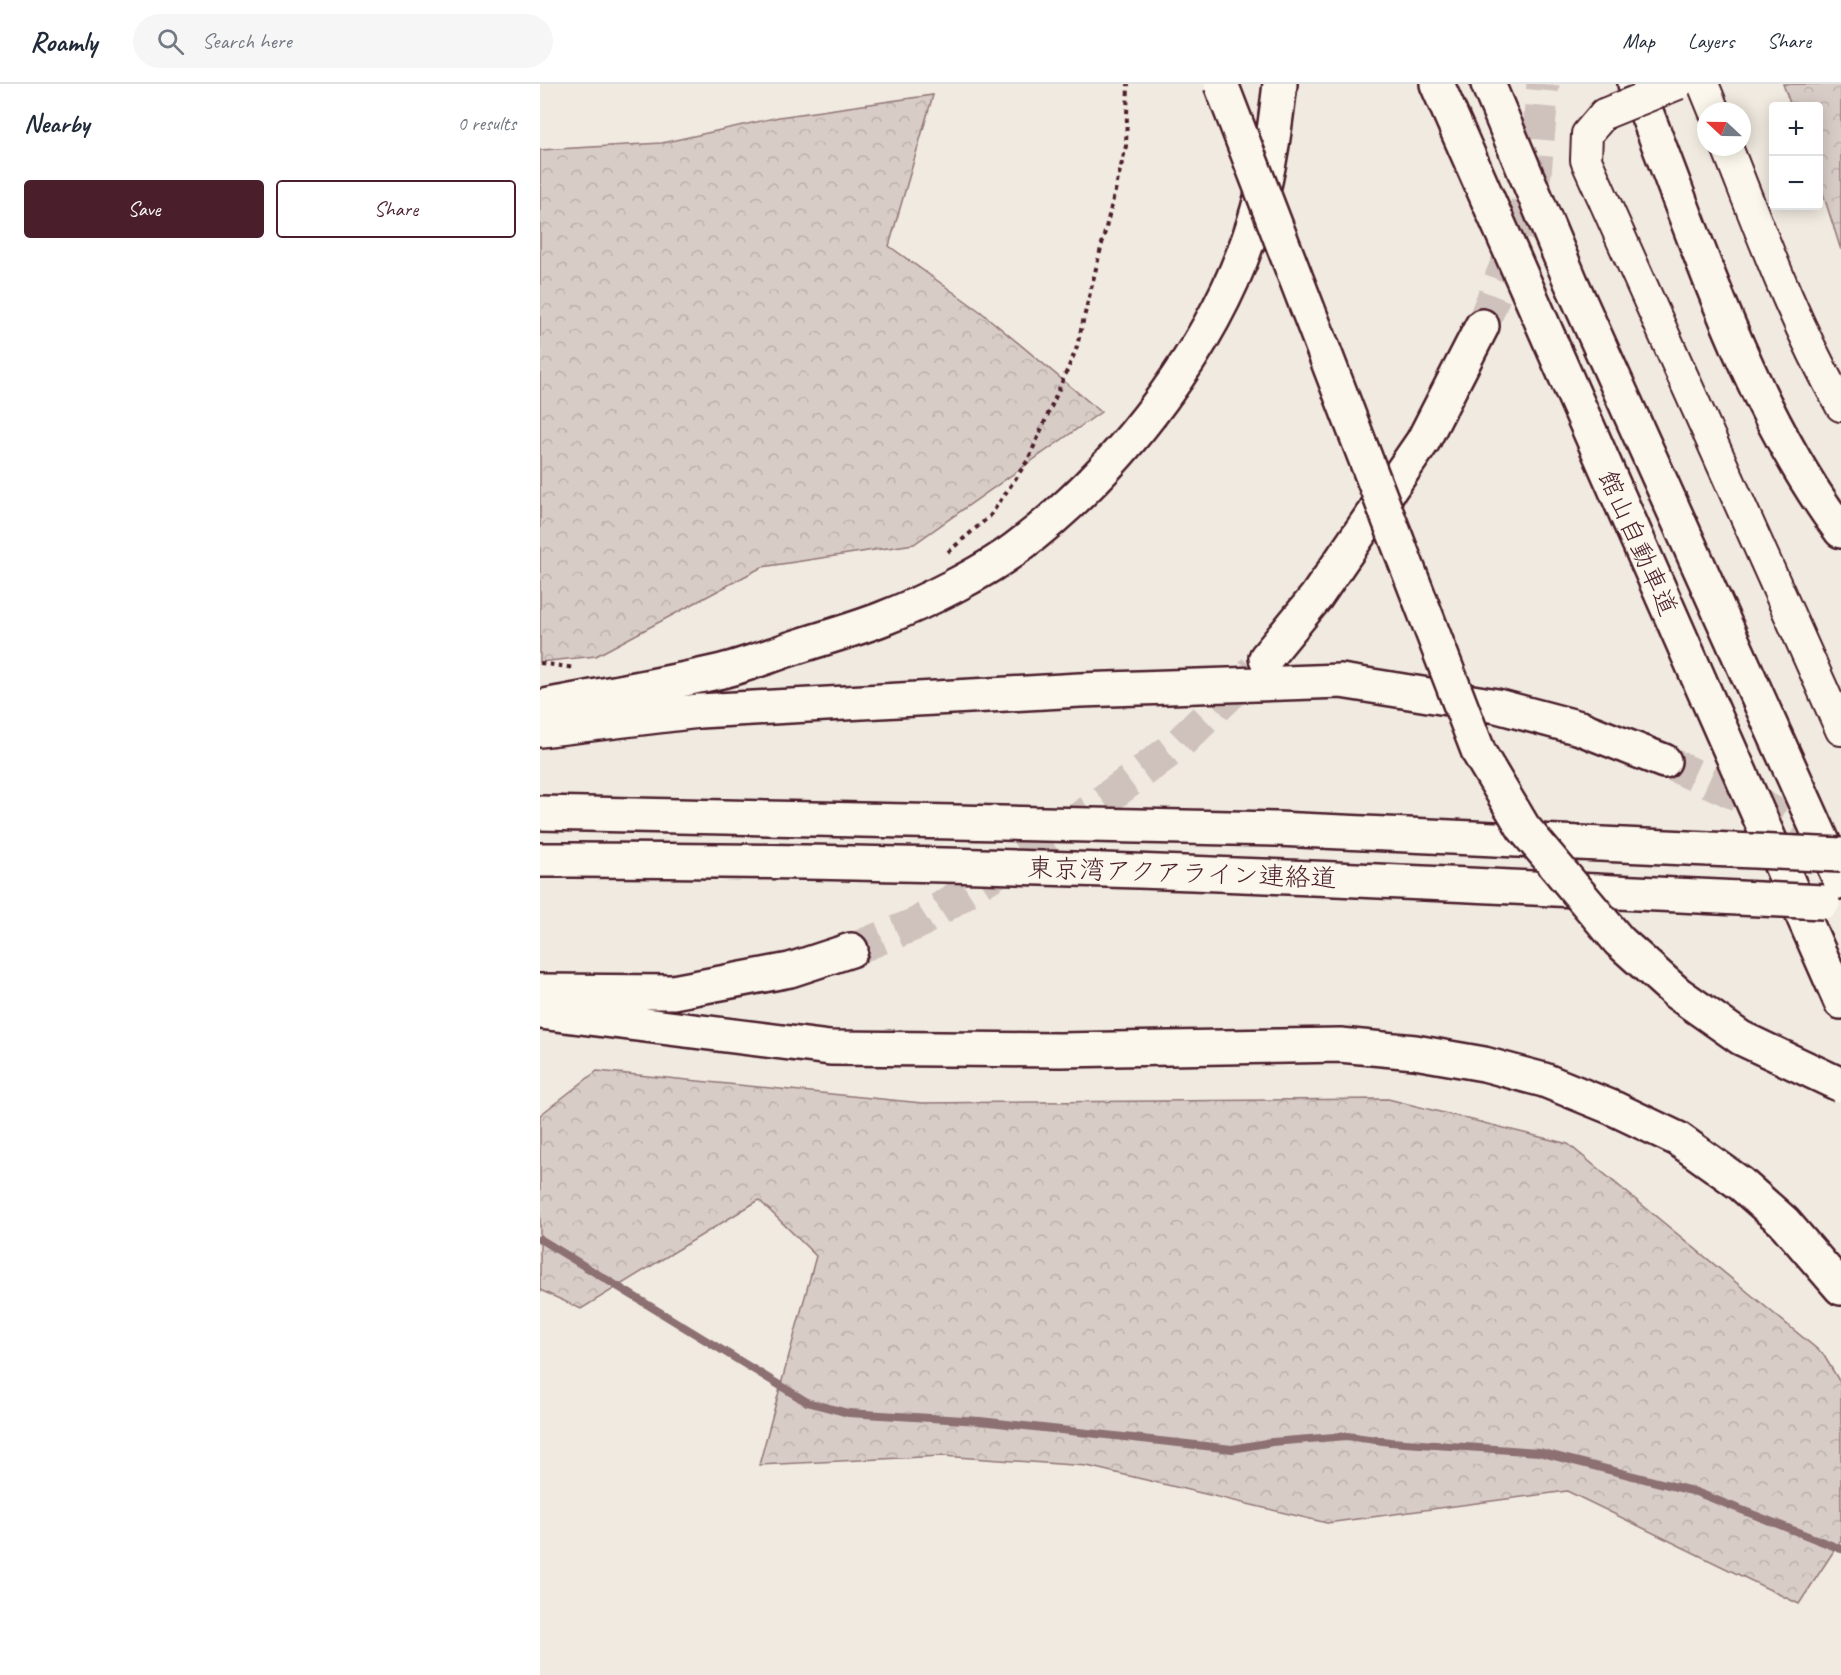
<!DOCTYPE html>
<meta charset="utf-8">
<style>
body{margin:0;font-family:Caveat,"Klee One",sans-serif;background:#f6f6f7;color:#1f2937}
.controls{position:absolute;right:18px;top:18px;display:grid;overflow:hidden;border-radius:6px;box-shadow:0 3px 15px #0003}
.controls button{width:54px;height:54px;display:grid;place-items:center;padding:0;border:0;border-bottom:2px solid #e0e1e3;background:#fff;color:#1f2937;font:30px sans-serif}
.compass{position:absolute;left:1157px;top:18px;width:54px;height:54px;border-radius:50%;background:#fff;box-shadow:0 3px 15px #0003;rotate:292deg}
.list{margin:0;padding:0;list-style:none}
h2{display:flex;justify-content:space-between;align-items:center;height:78px;margin:0;padding:0 24px;font-size:26px}
h2 small{font-size:20px;font-weight:400;color:#747a83}
.actions{display:flex;gap:12px;padding:18px 24px}
.actions a{flex:1;padding:14px 0;border:2px solid #4a1f2b;border-radius:6px;text-align:center;font-size:21px;color:#4a1f2b}
.actions .main{background:#4a1f2b;color:#fff}
.icon{flex:none;width:33px;height:33px;fill:none;stroke:currentColor;stroke-width:2;stroke-linecap:round;stroke-linejoin:round}
.map{position:relative;flex:none;width:1301px;height:1591px;overflow:hidden}
header{display:flex;align-items:center;gap:36px;box-sizing:border-box;height:84px;padding:0 30px;background:#fff;border-bottom:2px solid #e0e1e3}
header strong{font-size:28px}
nav{display:flex;gap:33px;margin-inline-start:auto;font-size:21px}
.search{width:420px;height:54px;background:#f6f6f7;display:flex;align-items:center;gap:15px;box-sizing:border-box;padding:0 21px;border-radius:33px;color:#747a83;font-size:22px}
main{display:flex}
aside{flex:1;background:#fff}
.map>svg:first-child{display:block}
.forest{fill:url(#forest-crowns);stroke:#917678;stroke-width:1.5}
.lines{fill:none;stroke-linecap:round;stroke-linejoin:round}
.stream{stroke:#8c6f72;stroke-width:8}
.highway-tunnel{stroke:#cfc1bc;stroke-width:33;stroke-dasharray:33 16;stroke-linecap:butt}
.street-casing{stroke:#4a1f2b;stroke-width:34}
.highway-casing{stroke:#4a1f2b;stroke-width:38}
.path{stroke:#4a1f2b;stroke-width:4;stroke-dasharray:4.5 4.5;stroke-linecap:butt}
.street{stroke:#fbf7ec;stroke-width:30}
.highway{stroke:#fbf7ec;stroke-width:33}
.street-bridge-casing{stroke:#4a1f2b;stroke-width:34;stroke-linecap:butt}
.highway-bridge-casing{stroke:#4a1f2b;stroke-width:38;stroke-linecap:butt}
.street-bridge{stroke:#fbf7ec;stroke-width:30}
.highway-bridge{stroke:#fbf7ec;stroke-width:33}
.labels{text-anchor:middle;dominant-baseline:central;stroke-width:4.5;stroke-linejoin:round;paint-order:stroke}
.street-label{font-size:26px;fill:#4a1f2b;stroke:#fbf7ec}
</style>
<header>
<strong>Roamly</strong>
<div class="search"><svg class="icon" aria-label="search" viewBox="0 0 24 24"><circle cx="10" cy="10" r="6"/><path d="M15 15l6 6"/></svg>Search here</div>
<nav><a>Map</a><a>Layers</a><a>Share</a></nav>
</header>
<main>
<aside>
<h2>Nearby<small>0 results</small></h2>
<ul class="list">
</ul>
<div class="actions"><a class="main">Save</a><a>Share</a></div>
</aside>
<div class="map">
<svg width="1301" height="1591" viewBox="0 0 1301 1591">
<defs>
<pattern id="forest-crowns" width="20" height="18" patternUnits="userSpaceOnUse" patternTransform="scale(1.5)"><rect width="20" height="18" fill="#d8ccc6"/><path d="M2 6a3 3 0 1 1 6 0M12 15a3 3 0 1 1 6 0" fill="none" stroke="#bbafaa"/></pattern>
</defs>
<rect width="100%" height="100%" fill="#f0eae0"/>
<filter id="ink" filterUnits="userSpaceOnUse"><feTurbulence type="fractalNoise" baseFrequency=".0167" numOctaves="2"/><feDisplacementMap in="SourceGraphic" scale="12" xChannelSelector="R" yChannelSelector="G"/><feConvolveMatrix kernelMatrix="1 2 1 2 8 2 1 2 1" color-interpolation-filters="sRGB"/></filter>
<g filter="url(#ink)">
<path class="forest" d="M1243 0H1301V166L1279 97 1278 22H1251Z
M393 11 349 162 441 228 561 328 374 460 222 483 56 572 0 578V66L122 59 239 33Z
M57 987 382 1019 848 1015 1028 1060 1283 1270 1301 1300V1456L1259 1520 1027 1407 787 1439 547 1382 402 1372 219 1381 276 1172 219 1116 41 1225 0 1206V1031Z"/>
<g class="lines">
<path class="stream" d="M0 1155 267 1318 308 1329 440 1337 692 1365 732 1358 807 1352 850 1358 999 1368 1156 1408 1301 1465"/>
<path class="highway-tunnel" d="M942 242 981 144 995 89 1003 0
M1124 677 1203 713 1284 754 1296 763
M311 866 378 839 544 731 638 661 714 586"/>
<defs>
<path id="street" d="M1163 0 1174 27
M1064 30 1047 50 1046 76 1301 646
M1187 63C1222 151 1254 239 1301 322"/>
<path id="highway" d="M897 0 1301 918
M948 0 1031 198 1301 798
M1095 0C1154 146 1206 321 1301 447
M726 574 776 513 883 357 942 242
M0 623C61 611 122 601 182 587 206 581 229 572 253 564 283 554 314 546 344 534 383 519 441 490 475 465 581 386 683 253 718 125 730 84 735 42 740 0
M0 646 159 627 540 606 801 597 957 622 1040 644 1124 677
M0 729 737 745 1169 765
M0 776C400 775 799 794 1198 814
M0 907 133 908 250 886 311 866
M0 928 290 964 520 966 800 961 875 968 944 980 1004 996 1073 1024 1138 1055 1201 1100 1244 1138 1301 1204"/>
</defs>
<use href="#street" class="street-casing"/>
<use href="#highway" class="highway-casing"/>
<path class="path" d="M408 468 450 432 488 376 536 266 586 62 588 0
M0 579 35 584"/>
<use href="#street" class="street"/>
<use href="#highway" class="highway"/>
<defs>
<path id="street-bridge" d="M1064 30 1138 0"/>
<path id="highway-bridge" d="M681 0 939 669 983 743 1079 857 1137 909 1201 954 1301 1001
M1169 765 1301 771
M1198 814 1283 818"/>
</defs>
<use href="#street-bridge" class="street-bridge-casing"/>
<use href="#highway-bridge" class="highway-bridge-casing"/>
<use href="#street-bridge" class="street-bridge"/>
<use href="#highway-bridge" class="highway-bridge"/>
</g>
</g>
<g class="labels">
<g class="street-label">
<text transform="translate(1098 459) rotate(66)">館山自動車道</text>
<text transform="translate(642 789) rotate(2)">東京湾アクアライン連絡道</text>
</g>
</g>
</svg>
<div class="controls">
<button>+</button>
<button>−</button>
</div>
<svg class="compass" viewBox="-18 -18 36 36"><path d="M0-13l5 13h-10z" fill="#e53935"/><path d="M0 13l5-13h-10z" fill="#747a83"/></svg>
</div>
</main>
